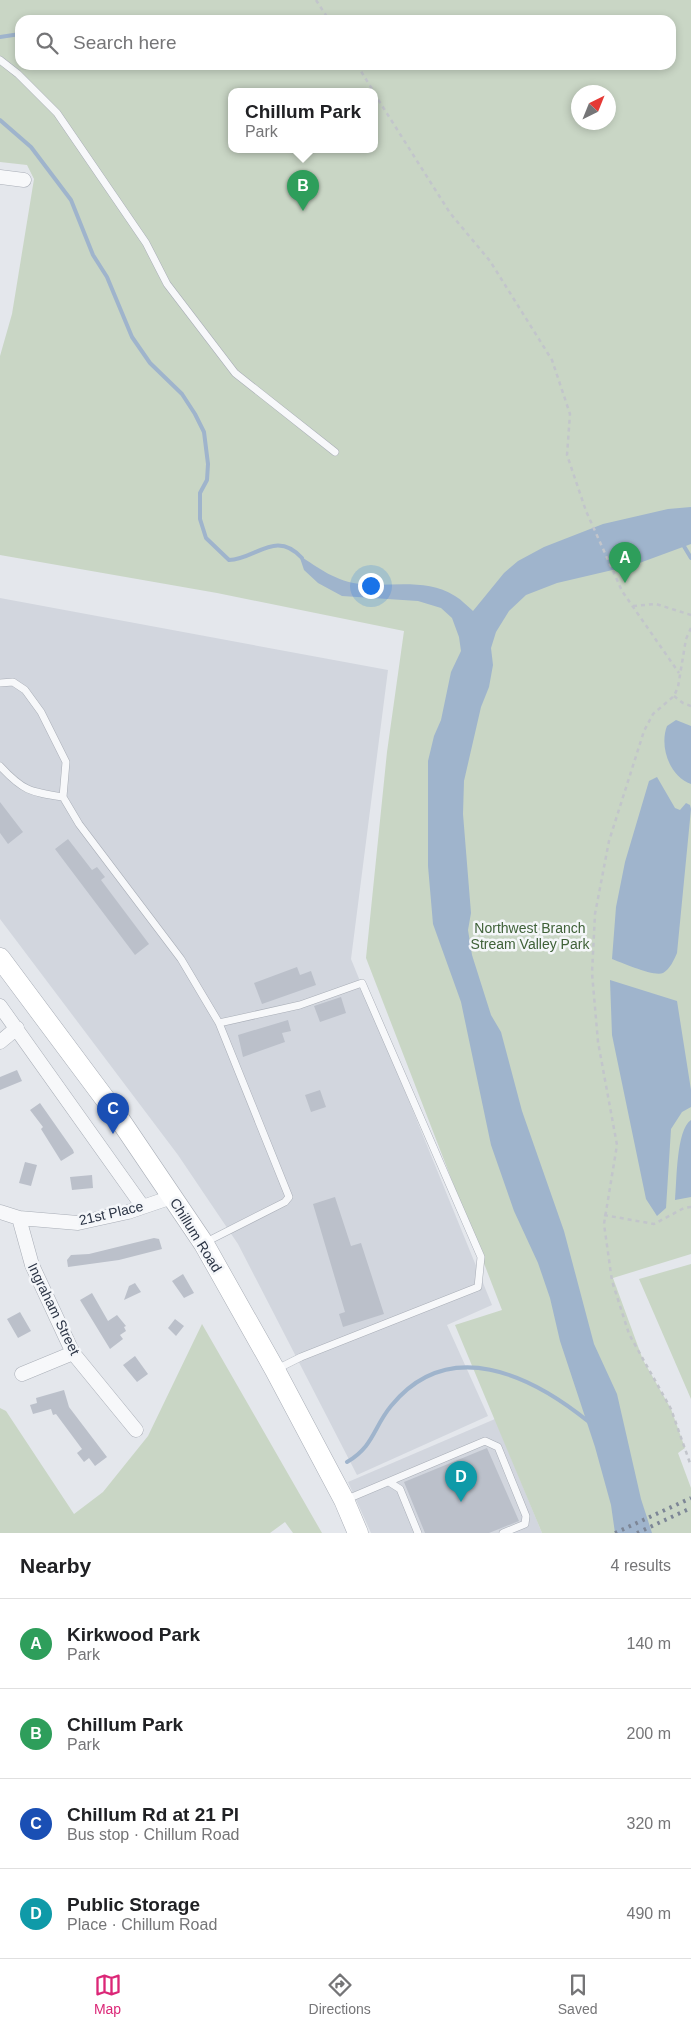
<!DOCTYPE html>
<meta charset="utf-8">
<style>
body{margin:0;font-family:Arial,sans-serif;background:#f2f2f2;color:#202124}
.compass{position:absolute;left:571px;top:85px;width:45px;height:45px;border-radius:50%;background:#fff;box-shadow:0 2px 8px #0003;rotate:43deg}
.you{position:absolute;left:370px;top:585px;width:18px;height:18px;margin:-12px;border:4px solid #fff;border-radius:50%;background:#1a73e8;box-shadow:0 0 0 8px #1a73e833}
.badge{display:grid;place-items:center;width:32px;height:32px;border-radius:50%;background:#db2777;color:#fff;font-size:16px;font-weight:700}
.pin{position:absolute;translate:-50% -41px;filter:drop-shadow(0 1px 2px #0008)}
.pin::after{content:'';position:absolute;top:26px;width:18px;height:15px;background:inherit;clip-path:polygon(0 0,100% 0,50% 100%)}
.popup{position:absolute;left:228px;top:88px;width:150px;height:65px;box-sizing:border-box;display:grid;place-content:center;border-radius:10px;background:#fff;filter:drop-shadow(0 1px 4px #0005);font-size:16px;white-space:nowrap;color:#757577}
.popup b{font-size:19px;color:#202124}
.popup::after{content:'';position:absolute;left:50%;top:100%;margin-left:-10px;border:10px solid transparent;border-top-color:#fff}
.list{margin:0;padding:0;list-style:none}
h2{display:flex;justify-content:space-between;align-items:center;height:65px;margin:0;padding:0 20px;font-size:21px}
h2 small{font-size:16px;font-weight:400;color:#757577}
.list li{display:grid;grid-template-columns:32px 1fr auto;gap:15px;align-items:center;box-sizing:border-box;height:90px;padding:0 20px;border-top:1px solid #e0e0e0}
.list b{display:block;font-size:19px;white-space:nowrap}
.list p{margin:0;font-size:16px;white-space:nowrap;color:#757577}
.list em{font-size:16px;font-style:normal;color:#757577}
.icon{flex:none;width:28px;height:28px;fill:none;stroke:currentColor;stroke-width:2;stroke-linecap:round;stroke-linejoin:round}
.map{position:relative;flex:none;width:691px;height:1533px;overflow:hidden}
.search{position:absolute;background:#fff;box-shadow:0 2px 8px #0003;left:15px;right:15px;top:15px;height:55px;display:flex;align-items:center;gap:12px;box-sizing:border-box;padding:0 18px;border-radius:15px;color:#757577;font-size:19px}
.sheet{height:425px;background:#fff}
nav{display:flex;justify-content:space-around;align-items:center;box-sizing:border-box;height:70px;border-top:1px solid #e0e0e0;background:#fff;font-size:14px;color:#757577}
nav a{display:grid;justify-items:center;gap:2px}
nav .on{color:#db2777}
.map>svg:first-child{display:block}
.built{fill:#d2d6de}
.green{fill:#c9d6c5;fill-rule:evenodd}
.water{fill:#9fb4cc}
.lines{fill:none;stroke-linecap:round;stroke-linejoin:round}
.stream{stroke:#9fb4cc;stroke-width:4}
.building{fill:#bbc0ca}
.lane-casing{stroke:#a9aeb7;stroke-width:8}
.street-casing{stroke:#a9aeb7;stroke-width:15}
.secondary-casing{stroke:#a9aeb7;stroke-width:21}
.path{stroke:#c2c5cb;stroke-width:2.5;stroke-dasharray:4 4;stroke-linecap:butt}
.lane{stroke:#f7f8fa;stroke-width:7}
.street{stroke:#f7f8fa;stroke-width:14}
.secondary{stroke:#fff;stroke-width:20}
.rail{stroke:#7d8696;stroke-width:4;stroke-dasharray:2.5 5;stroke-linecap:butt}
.labels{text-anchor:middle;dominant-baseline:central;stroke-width:5;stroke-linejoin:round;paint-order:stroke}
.park-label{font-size:14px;fill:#3f6138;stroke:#f4f6f9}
.street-label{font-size:14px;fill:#2b3445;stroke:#f4f6f9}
</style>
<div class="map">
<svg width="691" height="1533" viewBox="0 0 691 1533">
<rect width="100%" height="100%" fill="#e4e7ec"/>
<path class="built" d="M0 598 388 670 351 959 492 1305 447 1325 488 1416 357 1475 238 1244 178 1155 0 919Z
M495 1419 542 1533H371L348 1482Z"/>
<path class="green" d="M0 0H691V1254L613 1278 643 1360 671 1409 685 1448 678 1453 691 1488V1533H542L455 1325 502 1310 366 958 387 752 404 631 217 593 0 555V356L12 314 34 179 27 165 0 162ZM20 20H671V65H20ZM232 92H374V150H232ZM578 92H608V122H578Z
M691 1264V1399L639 1279Z
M202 1324 322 1533H293L285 1522 270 1533H0V1408L6 1411 74 1514 103 1492 148 1436Z"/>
<path class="water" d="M691 507V544L634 565 557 583 526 595 509 611 496 632 491 648 493 665 489 687 481 707 464 781 463 814 471 913 468 930 472 955 491 1015 501 1032 522 1111 564 1231 594 1344 617 1394 641 1499 652 1533H615L611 1505 595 1447 560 1341 550 1298 538 1263 514 1211 491 1145 461 1002 433 924 428 866V761L434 736 441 720 451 672 461 651 459 637 452 618 441 608 418 601 342 596 318 583 304 570 299 555C318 568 337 582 361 584 393 587 426 578 455 596 462 600 467 606 473 611L504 573 518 561 544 547 603 524 668 509Z
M676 720 691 726V784C670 777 659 747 667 726Z
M657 777 675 808 680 810 686 803 690 805 691 809 677 953C674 960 670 969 663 973 654 977 623 963 612 959L616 907 625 862 649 781Z
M610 980 677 1001 691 1090V1107L682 1112 671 1129 666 1208 657 1216 646 1199 612 1035Z
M691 1120V1197L675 1200C677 1181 676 1130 691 1120Z"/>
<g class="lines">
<path class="stream" d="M0 37 20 34
M0 120 31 147 71 200 93 255 107 277 132 337 150 363 182 394 195 414 204 432 208 464 207 480 200 493V519L206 538 229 560C256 559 276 529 302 558
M682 543 691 558
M347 1462C374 1446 373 1428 391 1406 449 1335 531 1375 589 1422"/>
</g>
<path class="building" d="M0 802 23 832 8 844 0 833Z
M68 839 92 870 97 867 105 877 101 880 149 944 135 955 55 849Z
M297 967 300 975 311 971 316 985 262 1004 254 983Z
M341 997 346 1013 320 1022 314 1006Z
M288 1020 291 1031 282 1033 285 1042 243 1057 238 1035Z
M17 1070 22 1081 0 1090V1077Z
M320 1090 326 1107 311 1112 305 1095Z
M40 1103 73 1150 74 1153 61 1161 41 1129 43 1127 30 1110Z
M25 1162 37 1165 31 1186 19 1183Z
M92 1175 93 1188 72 1190 70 1177Z
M335 1197 351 1246 361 1243 384 1314 343 1327 339 1314 345 1312 313 1204Z
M154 1238 159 1239 162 1249 119 1260 68 1267 67 1260 71 1255 89 1254Z
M183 1274 194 1293 184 1298 172 1281Z
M135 1283 141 1292 124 1300 129 1286Z
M92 1293 108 1321 117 1315 126 1326 124 1327 126 1331 120 1335 123 1339 110 1349 80 1300Z
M20 1312 31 1331 18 1338 7 1319Z
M175 1319 184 1326 176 1336 168 1328Z
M135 1356 148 1374 137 1382 123 1365Z
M64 1390 69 1407 107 1457 95 1466 89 1458 84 1462 77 1453 82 1449 56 1414 53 1415 51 1409 33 1414 30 1405 37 1403 36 1398Z
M487 1448 519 1521 489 1533H425L404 1482Z"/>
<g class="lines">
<defs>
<path id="lane" d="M0 60 18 74 57 113 146 243 167 284 235 373 335 452
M0 683 13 682 25 690 41 712 66 762 63 797 79 824 181 959 219 1023 289 1197 285 1202 206 1242
M0 766C23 791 30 792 63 797
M219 1023 300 1005 362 983 481 1257 478 1287 301 1357 277 1369
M389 1482 400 1489 418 1533
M345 1500 485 1441 498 1447 526 1516 525 1524 503 1533"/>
<path id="street" d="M0 177 24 180
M0 1006 143 1207
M0 1042 17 1028
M0 1212 19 1218 32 1265 73 1353 136 1430
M19 1218 78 1223 128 1212 172 1197
M22 1374 73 1353"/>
<path id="secondary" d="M0 958 114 1111 204 1244 275 1370 344 1500 358 1533"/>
</defs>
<use href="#lane" class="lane-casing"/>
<use href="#street" class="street-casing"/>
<use href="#secondary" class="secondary-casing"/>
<path class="path" d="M316 0 329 20
M357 65 374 92
M374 93 450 213 490 261 552 360 570 414 567 455 586 511 622 591 679 673
M633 606 656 604 691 615
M691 628 686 639 678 687 674 696 653 714 644 731 609 841 595 914 592 973 598 1042 617 1145 604 1224 612 1281 629 1334 671 1409 691 1466
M674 696 683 703 691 706
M604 1215 654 1224 684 1208 691 1207"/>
<use href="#lane" class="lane"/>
<use href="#street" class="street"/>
<use href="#secondary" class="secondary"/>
<path class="rail" d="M615 1533 691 1498
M637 1533 691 1508"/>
</g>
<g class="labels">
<g class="park-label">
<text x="530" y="928">Northwest Branch<tspan x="530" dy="16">Stream Valley Park</tspan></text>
</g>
<g class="street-label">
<text transform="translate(111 1213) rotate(-13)">21st Place</text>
<text transform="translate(196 1235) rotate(58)">Chillum Road</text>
<text transform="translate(54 1309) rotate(64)">Ingraham Street</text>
</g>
</g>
</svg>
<svg class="compass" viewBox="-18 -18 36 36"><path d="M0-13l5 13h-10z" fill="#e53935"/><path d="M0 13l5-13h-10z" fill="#757577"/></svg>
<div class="you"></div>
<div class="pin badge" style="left:625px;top:583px;background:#2e9e5b">A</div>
<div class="pin badge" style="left:303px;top:211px;background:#2e9e5b">B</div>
<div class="popup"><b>Chillum Park</b>Park</div>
<div class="pin badge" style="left:113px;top:1134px;background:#1a4fb4">C</div>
<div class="pin badge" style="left:461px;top:1502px;background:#0f9aa8">D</div>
<div class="search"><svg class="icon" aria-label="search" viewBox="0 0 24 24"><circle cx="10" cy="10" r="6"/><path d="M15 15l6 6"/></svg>Search here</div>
</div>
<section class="sheet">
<h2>Nearby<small>4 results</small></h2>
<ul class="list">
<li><span class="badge" style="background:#2e9e5b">A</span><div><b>Kirkwood Park</b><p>Park</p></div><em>140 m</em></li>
<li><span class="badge" style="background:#2e9e5b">B</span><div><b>Chillum Park</b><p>Park</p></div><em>200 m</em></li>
<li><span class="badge" style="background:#1a4fb4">C</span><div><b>Chillum Rd at 21 Pl</b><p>Bus stop · Chillum Road</p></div><em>320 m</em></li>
<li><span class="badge" style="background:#0f9aa8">D</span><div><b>Public Storage</b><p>Place · Chillum Road</p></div><em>490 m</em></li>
</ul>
</section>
<nav>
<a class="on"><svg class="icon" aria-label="map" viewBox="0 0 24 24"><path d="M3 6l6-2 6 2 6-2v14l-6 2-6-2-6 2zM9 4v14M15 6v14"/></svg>Map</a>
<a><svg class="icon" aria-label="directions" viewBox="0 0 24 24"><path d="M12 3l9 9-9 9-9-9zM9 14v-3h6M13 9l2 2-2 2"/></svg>Directions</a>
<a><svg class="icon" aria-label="saved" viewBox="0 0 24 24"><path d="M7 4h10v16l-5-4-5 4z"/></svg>Saved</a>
</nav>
